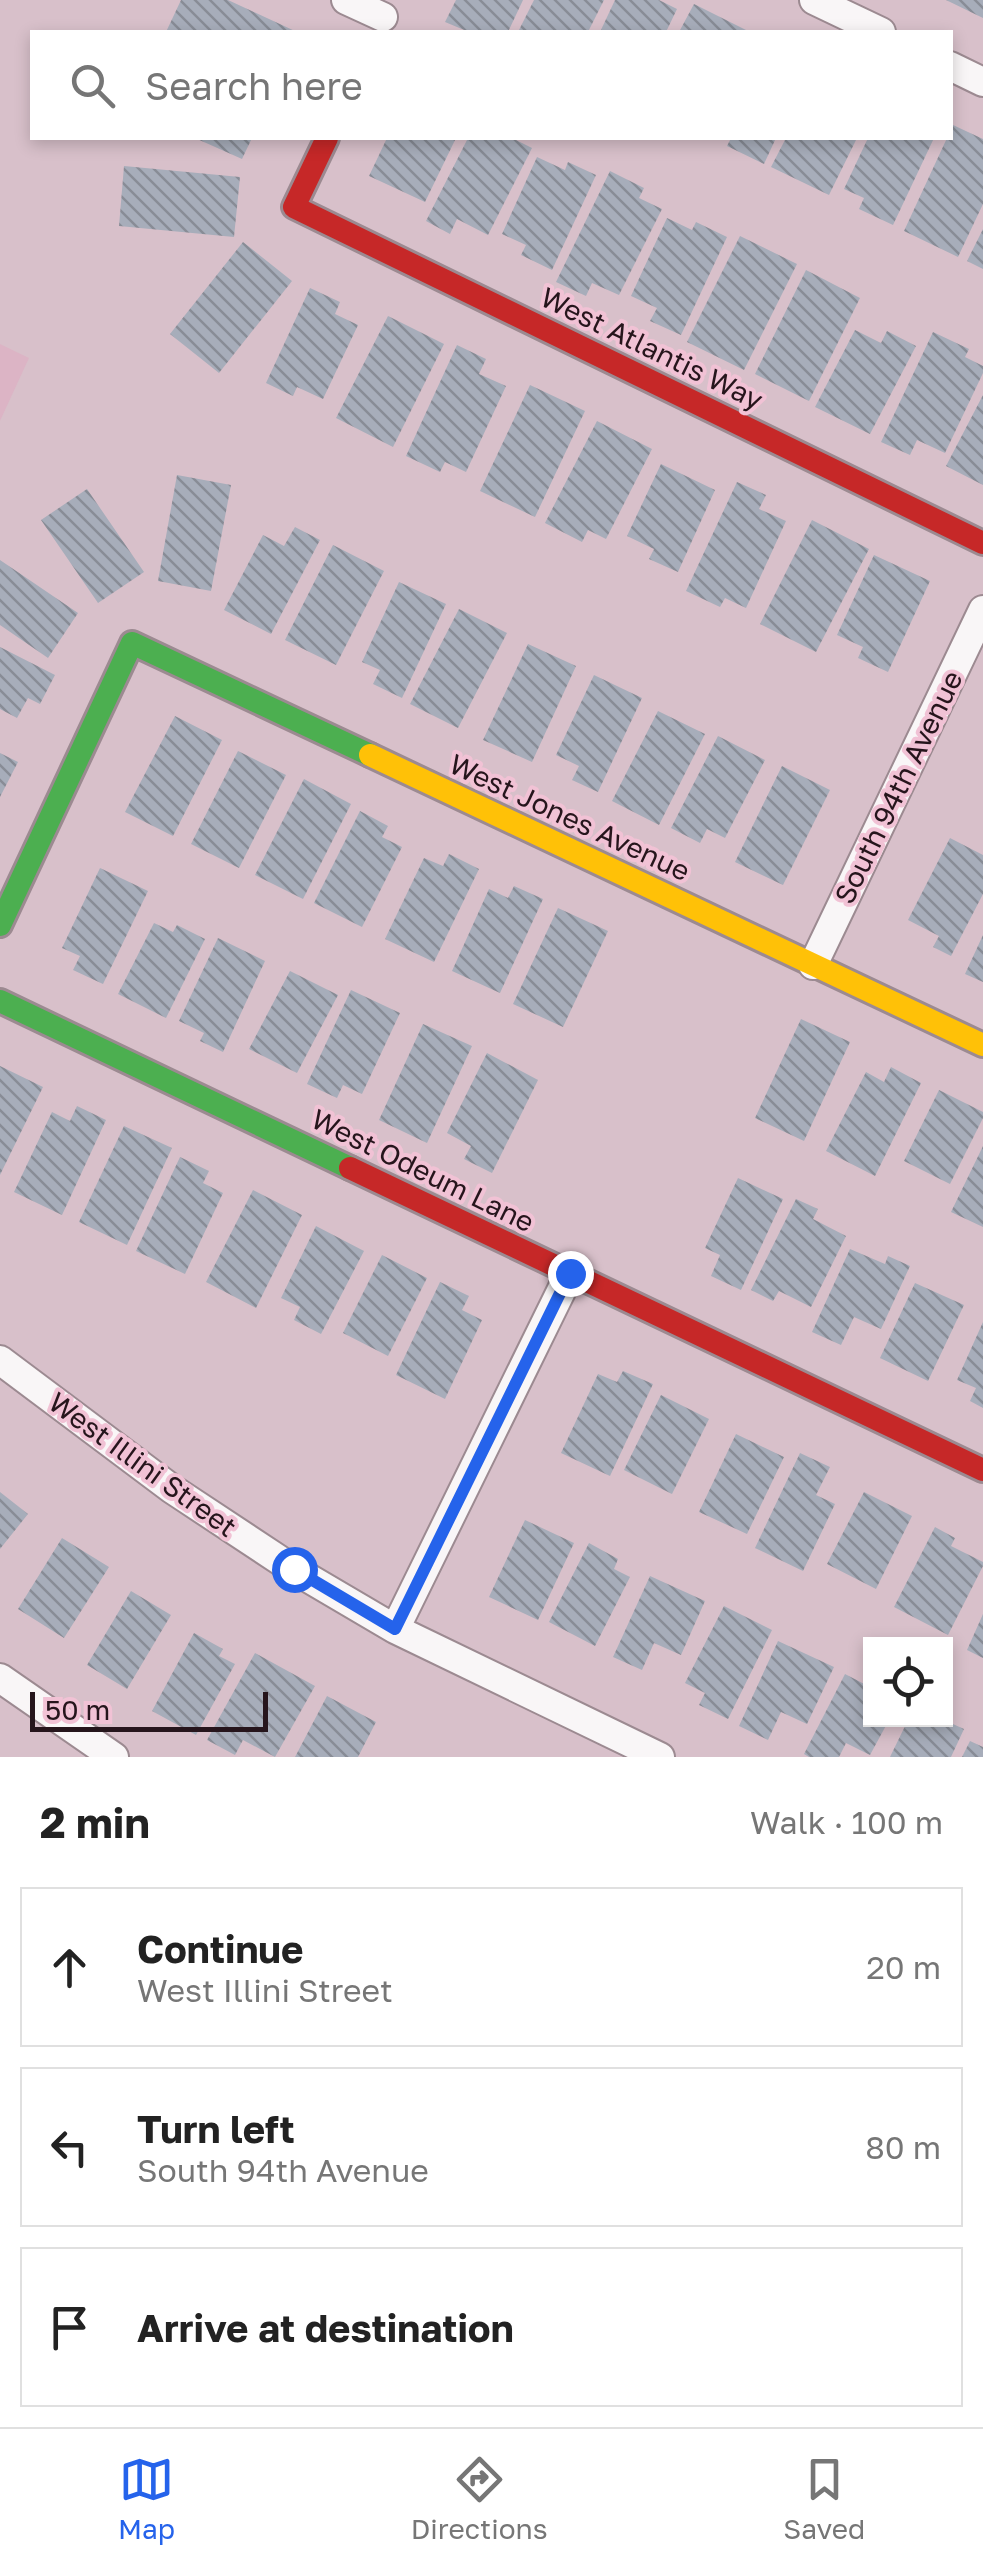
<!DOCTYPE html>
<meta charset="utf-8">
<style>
body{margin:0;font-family:"Golos Text",sans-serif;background:#f6f6f6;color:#222}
.controls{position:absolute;right:30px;bottom:30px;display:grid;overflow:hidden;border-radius:0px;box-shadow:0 5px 15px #0003}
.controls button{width:90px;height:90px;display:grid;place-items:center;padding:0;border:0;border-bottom:2px solid #e0e0e0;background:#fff;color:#222;font:50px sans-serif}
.scale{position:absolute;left:30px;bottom:25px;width:238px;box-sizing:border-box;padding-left:10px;border:5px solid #26151c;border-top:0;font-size:28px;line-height:35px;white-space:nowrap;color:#26151c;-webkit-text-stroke:8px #f1c2d5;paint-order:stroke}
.stop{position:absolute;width:30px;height:30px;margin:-22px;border:8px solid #2563eb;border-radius:50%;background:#fff}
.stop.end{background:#2563eb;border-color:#fff;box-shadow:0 2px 10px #0008}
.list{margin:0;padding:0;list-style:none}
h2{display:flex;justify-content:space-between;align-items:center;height:130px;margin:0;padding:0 40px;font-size:42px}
h2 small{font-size:32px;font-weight:400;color:#767676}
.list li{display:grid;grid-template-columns:65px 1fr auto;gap:30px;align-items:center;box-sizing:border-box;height:160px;margin:0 20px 20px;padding:0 20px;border:2px solid #e0e0e0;border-radius:0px}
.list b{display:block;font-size:38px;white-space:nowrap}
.list p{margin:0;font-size:32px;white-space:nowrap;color:#767676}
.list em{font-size:32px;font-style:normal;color:#767676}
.icon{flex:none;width:55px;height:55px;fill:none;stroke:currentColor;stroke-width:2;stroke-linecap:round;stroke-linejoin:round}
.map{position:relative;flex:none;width:983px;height:1757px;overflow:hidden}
.search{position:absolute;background:#fff;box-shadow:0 5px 15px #0003;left:30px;right:30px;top:30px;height:110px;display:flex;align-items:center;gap:25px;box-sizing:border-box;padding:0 35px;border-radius:0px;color:#767676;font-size:38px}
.sheet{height:670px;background:#fff}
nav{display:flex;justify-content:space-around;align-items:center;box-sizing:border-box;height:140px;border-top:2px solid #e0e0e0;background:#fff;font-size:28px;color:#767676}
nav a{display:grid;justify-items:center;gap:5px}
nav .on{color:#2563eb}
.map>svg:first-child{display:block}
.built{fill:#dcb4c5}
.building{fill:url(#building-back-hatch)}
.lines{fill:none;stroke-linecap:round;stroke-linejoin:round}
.street-casing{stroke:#9c8a91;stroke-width:32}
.fast-casing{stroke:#9c8a91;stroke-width:28}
.slow-casing{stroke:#9c8a91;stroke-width:28}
.jam-casing{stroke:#9c8a91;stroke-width:28}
.street{stroke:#f9f6f7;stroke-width:28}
.fast{stroke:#4caf50;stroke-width:22}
.slow{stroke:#ffc107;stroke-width:22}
.jam{stroke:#c62828;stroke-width:22}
.route{stroke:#2563eb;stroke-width:12}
.labels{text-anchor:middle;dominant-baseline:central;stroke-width:8;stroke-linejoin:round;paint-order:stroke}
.street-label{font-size:28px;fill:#26151c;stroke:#f1c2d5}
</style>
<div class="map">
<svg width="983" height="1757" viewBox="0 0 983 1757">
<defs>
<pattern id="building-back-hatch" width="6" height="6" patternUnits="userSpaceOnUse" patternTransform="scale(2.5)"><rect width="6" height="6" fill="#a7adba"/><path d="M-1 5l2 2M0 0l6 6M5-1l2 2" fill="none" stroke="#888c96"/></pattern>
</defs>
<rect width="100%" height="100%" fill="#d8c0ca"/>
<path class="built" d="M0 344 29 358 0 421Z"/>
<path class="building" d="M181 0H228L297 32H166Z
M456 0H523L508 32H469L445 22Z
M534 0H604L588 32H518Z
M615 0H659L677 9 666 32H600Z
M946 0H983V18Z
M694 4 750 32H679Z
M953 125 983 139V204L958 257 904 231 947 138H950Z
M195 138H252L242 159Z
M387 138H456L425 202 369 176Z
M468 138H512L532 148 488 235 457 219 450 234 426 221Z
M731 138H776L764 164 727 146Z
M786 138H857L829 195 771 167Z
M868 138H934L893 225 859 209 864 198 844 189Z
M537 157 565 170 568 162 596 175 552 270 521 255 526 245 502 234Z
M124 166 240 177 234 237 119 226Z
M610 171 644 188 639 198 662 209 619 295 592 283 586 296 556 282Z
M667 218 692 230 696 222 727 237 681 335 650 321 657 308 631 296Z
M983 229V269L967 261Z
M740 236 797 264 744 370 687 342Z
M243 242 292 281 219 373 170 334Z
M806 270 860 298 809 401 755 374Z
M310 288 340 302 335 314 358 325 323 399 297 387 293 396 266 383Z
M388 316 444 344 393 447 336 418Z
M855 330 881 343 887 331 916 346 870 434 815 407Z
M933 332 969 349 965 357 983 366V373L945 453 917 440 910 455 881 442Z
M457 345 486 359 479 374 506 386 466 472 445 462 440 472 406 456Z
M530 385 585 411 535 517 480 491Z
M983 395V485L946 466Z
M597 421 652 449 606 539 588 530 582 542 545 523Z
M661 464 715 490 678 572 649 559 654 549 627 536Z
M177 475 231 485 211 591 158 581Z
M737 482 766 495 759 509 786 521 746 608 725 598 720 607 686 591Z
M87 489 144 572 98 603 41 520Z
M812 520 869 549 816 652 760 624Z
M295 527 320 540 271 634 224 610 263 535 284 546Z
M333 545 384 571 336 665 285 640Z
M874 555 930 581 888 672 858 658 863 647 837 635Z
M0 560 78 613 48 658 0 625Z
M399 582 446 604 402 698 373 684 380 670 362 662Z
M459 609 507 633 458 728 410 704Z
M528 644 576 666 532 762 483 740Z
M0 647 55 675 40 704 28 698 17 718 0 709Z
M594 675 642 698 598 792 572 780 579 766 556 755Z
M658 711 705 734 659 825 612 801Z
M175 716 222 740 173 836 125 812Z
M718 736 765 760 725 838 707 829 700 843 671 828Z
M238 751 286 775 239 868 191 844Z
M0 753 18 762 0 797Z
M782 766 830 790 783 885 735 862Z
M304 779 351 804 303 899 255 875Z
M360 811 388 826 382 837 402 847 362 927 314 903Z
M950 838 983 855V894L951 956 933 947 939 936 908 920Z
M449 854 479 869 434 962 385 939 424 858 443 866Z
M100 868 148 891 103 984 73 970 80 956 62 948Z
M514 886 543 899 500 993 452 971 489 889 508 898Z
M558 908 608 931 563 1027 513 1004Z
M154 923 173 932 177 925 205 939 166 1018 118 994Z
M983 935V982L965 974Z
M218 938 265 961 223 1052 200 1041 204 1033 179 1021Z
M290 971 338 995 297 1073 249 1049Z
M351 990 400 1013 362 1094 343 1085 337 1098 307 1084Z
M801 1019 850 1042 804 1141 755 1118Z
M423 1024 472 1046 427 1143 379 1120Z
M487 1053 538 1080 492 1173 464 1159 471 1146 447 1133Z
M0 1066 43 1087 0 1175Z
M891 1067 921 1083 875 1176 826 1151 866 1072 884 1082Z
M939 1090 983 1112V1118L950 1184 904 1161Z
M77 1106 106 1120 62 1215 14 1192 52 1112 70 1121Z
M124 1126 172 1148 127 1245 79 1222Z
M983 1146V1227L951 1212Z
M180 1157 209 1171 203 1183 223 1193 185 1274 136 1251Z
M738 1178 783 1199 741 1290 711 1276 720 1255 705 1248Z
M253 1190 302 1215 256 1308 206 1282Z
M796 1199 818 1209 813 1219 846 1236 811 1307 779 1291 773 1301 751 1290Z
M316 1226 364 1251 321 1334 294 1320 300 1307 281 1298Z
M850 1249 885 1264 888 1256 910 1266 881 1329 854 1317 841 1345 812 1332Z
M382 1255 427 1278 388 1356 343 1333Z
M440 1282 469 1296 462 1310 482 1320 445 1399 396 1375Z
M915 1283 964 1305 928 1381 880 1358Z
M983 1322V1408L970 1401 976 1388 957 1380Z
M623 1371 653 1384 610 1476 561 1453 598 1374 617 1382Z
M661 1395 709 1419 672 1494 624 1470Z
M736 1434 784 1457 747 1534 699 1512Z
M800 1453 830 1467 816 1495 835 1504 803 1571 755 1548Z
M0 1492 28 1514 0 1549Z
M864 1492 912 1516 876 1589 827 1564Z
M525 1520 574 1543 538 1620 489 1597Z
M935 1527 955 1538 951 1546 983 1562V1566L948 1635 894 1607Z
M62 1538 109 1567 64 1638 18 1609Z
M589 1543 618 1559 614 1569 630 1577 595 1646 549 1622Z
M650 1576 705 1601 681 1655 654 1643 642 1670 613 1657Z
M131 1591 171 1615 127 1689 87 1665Z
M724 1606 772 1630 728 1719 699 1705 705 1693 685 1683Z
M983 1614V1658L967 1650Z
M194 1633 223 1649 219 1656 235 1664 196 1735 152 1711Z
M778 1641 834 1667 807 1724 781 1712 768 1740 739 1726Z
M255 1653 315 1686 275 1757 243 1740 235 1755 207 1740Z
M845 1674 870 1687V1720H889L870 1755 846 1743 839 1757H809L804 1754Z
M327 1696 376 1722 358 1757H295Z
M908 1720H944L964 1729 951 1757H890Z
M970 1741 983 1747V1757H962Z"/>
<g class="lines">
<defs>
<path id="street" d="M346 0 383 17
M814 0 881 32
M950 66 983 82
M813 965 983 610
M0 1360 172 1489 293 1569 395 1629 660 1757
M395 1629 570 1273
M0 1678 114 1757"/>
<path id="fast" d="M0 925 132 643 370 755
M0 1001 350 1168"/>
<path id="slow" d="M370 755 983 1045"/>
<path id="jam" d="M327 138 294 207 983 543
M350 1168 983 1470"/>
</defs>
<use href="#street" class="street-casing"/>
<use href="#fast" class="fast-casing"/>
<use href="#slow" class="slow-casing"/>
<use href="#jam" class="jam-casing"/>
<use href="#street" class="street"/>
<use href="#fast" class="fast"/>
<use href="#slow" class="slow"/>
<use href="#jam" class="jam"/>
</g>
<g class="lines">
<path class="route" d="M294 1569 395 1629 570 1273"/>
</g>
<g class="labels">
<g class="street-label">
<text transform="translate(652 348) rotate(26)">West Atlantis Way</text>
<text transform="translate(898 787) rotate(-64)">South 94th Avenue</text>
<text transform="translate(570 817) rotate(25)">West Jones Avenue</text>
<text transform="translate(423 1170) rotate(26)">West Odeum Lane</text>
<text transform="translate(143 1464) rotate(36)">West Illini Street</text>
</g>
</g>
</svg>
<div class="controls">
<button><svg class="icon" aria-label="locate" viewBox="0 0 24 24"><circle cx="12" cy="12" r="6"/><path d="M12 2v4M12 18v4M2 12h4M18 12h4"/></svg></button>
</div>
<div class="scale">50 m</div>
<div class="stop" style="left:294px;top:1569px"></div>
<div class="stop end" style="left:570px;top:1273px"></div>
<div class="search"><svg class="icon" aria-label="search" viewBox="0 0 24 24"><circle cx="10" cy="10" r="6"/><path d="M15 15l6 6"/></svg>Search here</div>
</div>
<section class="sheet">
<h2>2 min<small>Walk · 100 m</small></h2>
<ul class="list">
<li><svg class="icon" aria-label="ahead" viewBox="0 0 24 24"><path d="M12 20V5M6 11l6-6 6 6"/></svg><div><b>Continue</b><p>West Illini Street</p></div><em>20 m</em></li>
<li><svg class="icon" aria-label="left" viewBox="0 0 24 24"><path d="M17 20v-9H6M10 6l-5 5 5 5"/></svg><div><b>Turn left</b><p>South 94th Avenue</p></div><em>80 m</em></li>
<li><svg class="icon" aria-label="arrive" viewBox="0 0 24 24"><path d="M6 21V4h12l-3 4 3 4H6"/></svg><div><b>Arrive at destination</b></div></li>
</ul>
</section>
<nav>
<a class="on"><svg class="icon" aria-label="map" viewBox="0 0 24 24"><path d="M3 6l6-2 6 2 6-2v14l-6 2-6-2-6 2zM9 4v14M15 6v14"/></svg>Map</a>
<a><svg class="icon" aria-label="directions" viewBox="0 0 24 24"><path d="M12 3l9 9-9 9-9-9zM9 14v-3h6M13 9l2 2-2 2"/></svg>Directions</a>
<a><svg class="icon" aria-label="saved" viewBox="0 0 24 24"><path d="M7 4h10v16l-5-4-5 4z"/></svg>Saved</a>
</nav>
